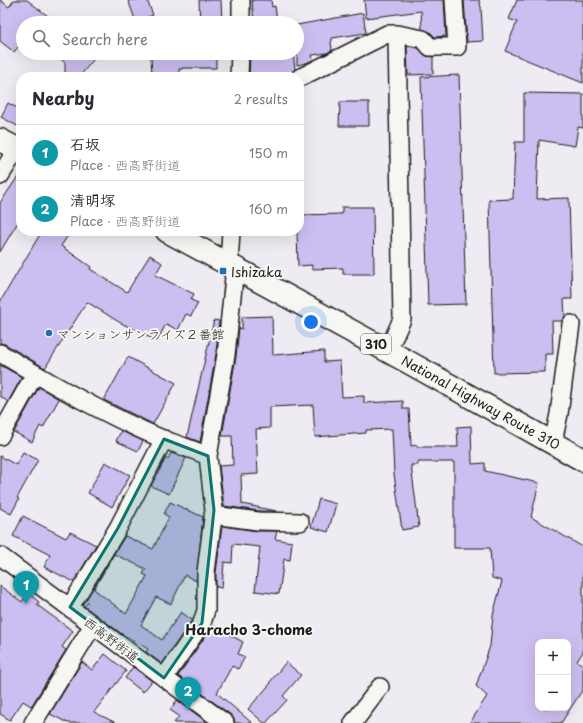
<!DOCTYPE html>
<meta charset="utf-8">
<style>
body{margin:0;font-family:"Playpen Sans","Klee One",sans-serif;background:#f2f2f3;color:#2b2b33}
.controls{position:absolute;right:12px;bottom:12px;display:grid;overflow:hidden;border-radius:8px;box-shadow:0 4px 16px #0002}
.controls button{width:36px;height:36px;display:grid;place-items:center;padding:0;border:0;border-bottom:1px solid #e1e1e2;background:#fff;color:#2b2b33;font:20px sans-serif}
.you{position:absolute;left:311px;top:322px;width:14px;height:14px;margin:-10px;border:3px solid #fff;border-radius:50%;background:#1a73e8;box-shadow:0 0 0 6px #1a73e833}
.badge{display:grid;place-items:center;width:26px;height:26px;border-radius:50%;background:#1f6fb2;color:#fff;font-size:13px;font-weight:700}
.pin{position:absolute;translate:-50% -33px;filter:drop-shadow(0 1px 2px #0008)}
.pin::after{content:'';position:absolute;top:21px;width:14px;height:12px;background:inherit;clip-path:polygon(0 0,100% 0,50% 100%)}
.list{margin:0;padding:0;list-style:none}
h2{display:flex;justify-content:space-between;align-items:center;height:52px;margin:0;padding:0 16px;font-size:17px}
h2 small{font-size:13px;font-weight:400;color:#7c7c81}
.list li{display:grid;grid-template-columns:26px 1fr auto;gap:12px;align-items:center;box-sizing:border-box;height:56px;padding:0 16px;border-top:1px solid #e1e1e2}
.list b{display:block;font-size:15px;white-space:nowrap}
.list p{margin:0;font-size:13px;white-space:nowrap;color:#7c7c81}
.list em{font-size:13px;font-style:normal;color:#7c7c81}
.icon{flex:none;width:22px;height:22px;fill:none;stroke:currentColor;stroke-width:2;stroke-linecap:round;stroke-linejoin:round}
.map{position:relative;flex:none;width:583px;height:723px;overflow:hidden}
.search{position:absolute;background:#fff;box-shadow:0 4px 16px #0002;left:16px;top:16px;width:288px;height:44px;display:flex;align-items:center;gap:10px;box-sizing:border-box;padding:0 14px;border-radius:22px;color:#7c7c81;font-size:15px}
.panel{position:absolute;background:#fff;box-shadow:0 4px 16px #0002;left:16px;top:72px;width:288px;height:164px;border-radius:16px}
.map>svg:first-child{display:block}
.building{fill:#ccbef0;stroke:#1c1c1c;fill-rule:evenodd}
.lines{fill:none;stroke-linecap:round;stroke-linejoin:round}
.street-casing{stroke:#1c1c1c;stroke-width:20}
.highway-casing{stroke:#1c1c1c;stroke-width:25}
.street{stroke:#f6f6f2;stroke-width:17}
.highway{stroke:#f6f6f2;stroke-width:22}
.marked{fill:#0f766e;fill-opacity:0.2;stroke:#0f766e;stroke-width:3;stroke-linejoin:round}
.poi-dot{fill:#1f6fb2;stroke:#f6f6f2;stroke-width:1.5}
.labels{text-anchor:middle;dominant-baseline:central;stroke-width:4;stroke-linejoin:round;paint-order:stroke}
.shield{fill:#f6f6f2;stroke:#5d5d5c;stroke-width:1}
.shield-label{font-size:12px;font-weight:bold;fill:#1c1c1c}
.poi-label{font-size:13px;fill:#1c1c1c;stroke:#f6f6f2;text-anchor:start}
.street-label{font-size:13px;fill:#1c1c1c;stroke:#f6f6f2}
.neighbourhood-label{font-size:14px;font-weight:bold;fill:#1c1c1c;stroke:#f6f6f2}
</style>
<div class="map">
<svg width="583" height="723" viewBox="0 0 583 723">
<rect width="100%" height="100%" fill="#eeebf2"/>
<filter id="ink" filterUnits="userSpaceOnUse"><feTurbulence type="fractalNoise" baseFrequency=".025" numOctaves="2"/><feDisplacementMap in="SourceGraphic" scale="8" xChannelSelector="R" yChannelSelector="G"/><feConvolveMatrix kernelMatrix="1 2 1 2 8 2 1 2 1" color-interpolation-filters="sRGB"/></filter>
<g filter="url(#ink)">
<path class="building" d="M0 0 9 7 14 0H27L57 23H23V41L14 52 0 41Z
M128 0H147L153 15 136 22Z
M199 0H221L222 23H200Z
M252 0H271L272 7 275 6 277 21 254 23Z
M364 0H444L446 36 435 37 430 32 422 29 421 11 366 18Z
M464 0H479L481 7 483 41 467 42Z
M517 0H583V83L505 51 517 22 509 19Z
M363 13 366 33 332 38V41L331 42 332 50 327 53 312 55 313 60 306 63 297 65V25Z
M407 46 418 48 426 56 433 57V74L408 75Z
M55 53H86L94 59 79 77H65V63Z
M159 53H216V68H182V69H179V75L152 76 151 57 159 56Z
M250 53H293L295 69 290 74 268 77H249Z
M459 75 466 304 428 305 421 77Z
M524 93 583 94V128L578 127 575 146 539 140 537 199 569 198 572 299H564L565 317 562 321H552L553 354H545V372L494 373 489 200 513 199 515 142H524Z
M340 102H369V126H339Z
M8 103 21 110V128L1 117Z
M21 172V217L0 252V203Z
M342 207H373L374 274H343V268L312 269V265L298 266 297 231H299V215L342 214Z
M42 231H71L61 246 91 267 90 269 127 292 150 255 162 263 155 275 194 294 191 300 198 303 191 316 186 314 178 330 166 324 157 341 119 322 87 302 45 368 5 344 0 343V302Z
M272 316 273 355 324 351V362L340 361 342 397 364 396V403L403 401V409H409L411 446 417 445V447H458L457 427 471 426 472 464 485 463V471L539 483 531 517 583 547V652L577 661 583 665V689L561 723H470L487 696 476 686 490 646 493 615 502 581 492 578 490 548H454V462H418V465H411L419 527 402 530 394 474 392 429 366 430V433L315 437 313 405 270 407V428L256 429 258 474 241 475 242 504 276 511H259L224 506 219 466 233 465 232 436H222L236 357 239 328 242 329V317ZM538 642H568V708H538Z
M214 320 219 321 216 354 200 442 187 437Z
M128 357 176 383 153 424 104 400Z
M0 365 22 377 8 402 0 396Z
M39 387 59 399 43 428 40 426 32 442 14 432Z
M121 431 143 441 138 451 116 441Z
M23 452 38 460 17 498 19 499 11 514 0 508V456L16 465Z
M171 453 186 458 169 494 151 486 166 458 168 459Z
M105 462 130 475 112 507 88 493Z
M319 499 336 504 328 532 311 527Z
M170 502 203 517 196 581 185 575 171 604 156 597 141 625 162 640 181 612 192 620 162 664 146 652 148 649 122 634 84 606 88 602 86 600 114 554 94 589 126 614 147 576 143 574 146 569 114 554 125 536 153 549 169 517 164 514Z
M23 516 66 538 70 532 96 545 74 582 44 567 50 555 13 536Z
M222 526 257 531H277L275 539 292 542 290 560 284 559 279 594 255 591 260 547 233 544 232 563 224 562 222 588 216 587V573Z
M0 586 22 602 28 593 39 602 37 605 73 631 62 647 66 650 32 705 31 706 23 701 10 720 0 714Z
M212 625 243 642 238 654 245 657 238 669 232 666 217 693 252 723H235L234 719 231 715 178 676 209 631 211 633Z
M105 654 126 671 94 712 116 723H68L50 714 82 662 92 670Z
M286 662 301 675 283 696 287 700 266 723H264L248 709 271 683 270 682Z
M133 667 152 681 143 692 125 678Z
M177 700 208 723H174L179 716 170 710Z"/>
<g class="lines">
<defs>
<path id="street" d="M241 23V0
M239 77 240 53
M299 78 387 34H397L423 39 430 47H457L454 0
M0 176 17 149
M229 265 231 231
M387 350 395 335 402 319 397 34
M0 353C52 384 109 417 165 440 179 445 194 450 208 456
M0 436 35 374
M553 442 559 414 571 324
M213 515 258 521 300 522
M0 556 225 723
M70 607 118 528 164 439
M164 678 202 623 206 610V572L214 510 208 456 226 355 234 277 231 267
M33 723 93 625
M353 723 380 687"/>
<path id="highway" d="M0 140 21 151
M167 231 410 363 583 460"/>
</defs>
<use href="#street" class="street-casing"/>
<use href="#highway" class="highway-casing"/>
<use href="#street" class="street"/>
<use href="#highway" class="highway"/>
</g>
</g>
<path class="marked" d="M164 439 208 456 214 510 202 623 164 678 70 607 118 528Z"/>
<g class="poi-dot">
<rect x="219" y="267" width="8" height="8" rx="2"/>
<circle cx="49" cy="333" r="4"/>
</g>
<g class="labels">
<rect class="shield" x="361" y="334" width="30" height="20" rx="3"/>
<g class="shield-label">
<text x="376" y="344">310</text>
</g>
<g class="poi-label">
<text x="231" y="271">Ishizaka</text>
<text x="57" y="333">マンションサンライズ２番館</text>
</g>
<g class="street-label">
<text transform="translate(481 402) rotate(29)">National Highway Route 310</text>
<text transform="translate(112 639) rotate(37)">西高野街道</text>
</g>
<g class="neighbourhood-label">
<text x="249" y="629">Haracho 3-chome</text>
</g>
</g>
</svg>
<div class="controls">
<button>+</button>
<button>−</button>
</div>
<div class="you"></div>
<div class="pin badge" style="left:26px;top:604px;background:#0f9aa8">1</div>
<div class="pin badge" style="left:188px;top:710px;background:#0f9aa8">2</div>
<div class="search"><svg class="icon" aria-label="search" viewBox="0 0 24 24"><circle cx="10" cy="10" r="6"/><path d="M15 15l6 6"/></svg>Search here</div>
<section class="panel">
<h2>Nearby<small>2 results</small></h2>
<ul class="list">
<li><span class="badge" style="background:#0f9aa8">1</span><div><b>石坂</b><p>Place · 西高野街道</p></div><em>150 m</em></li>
<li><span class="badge" style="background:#0f9aa8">2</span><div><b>清明塚</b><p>Place · 西高野街道</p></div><em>160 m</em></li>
</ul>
</section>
</div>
